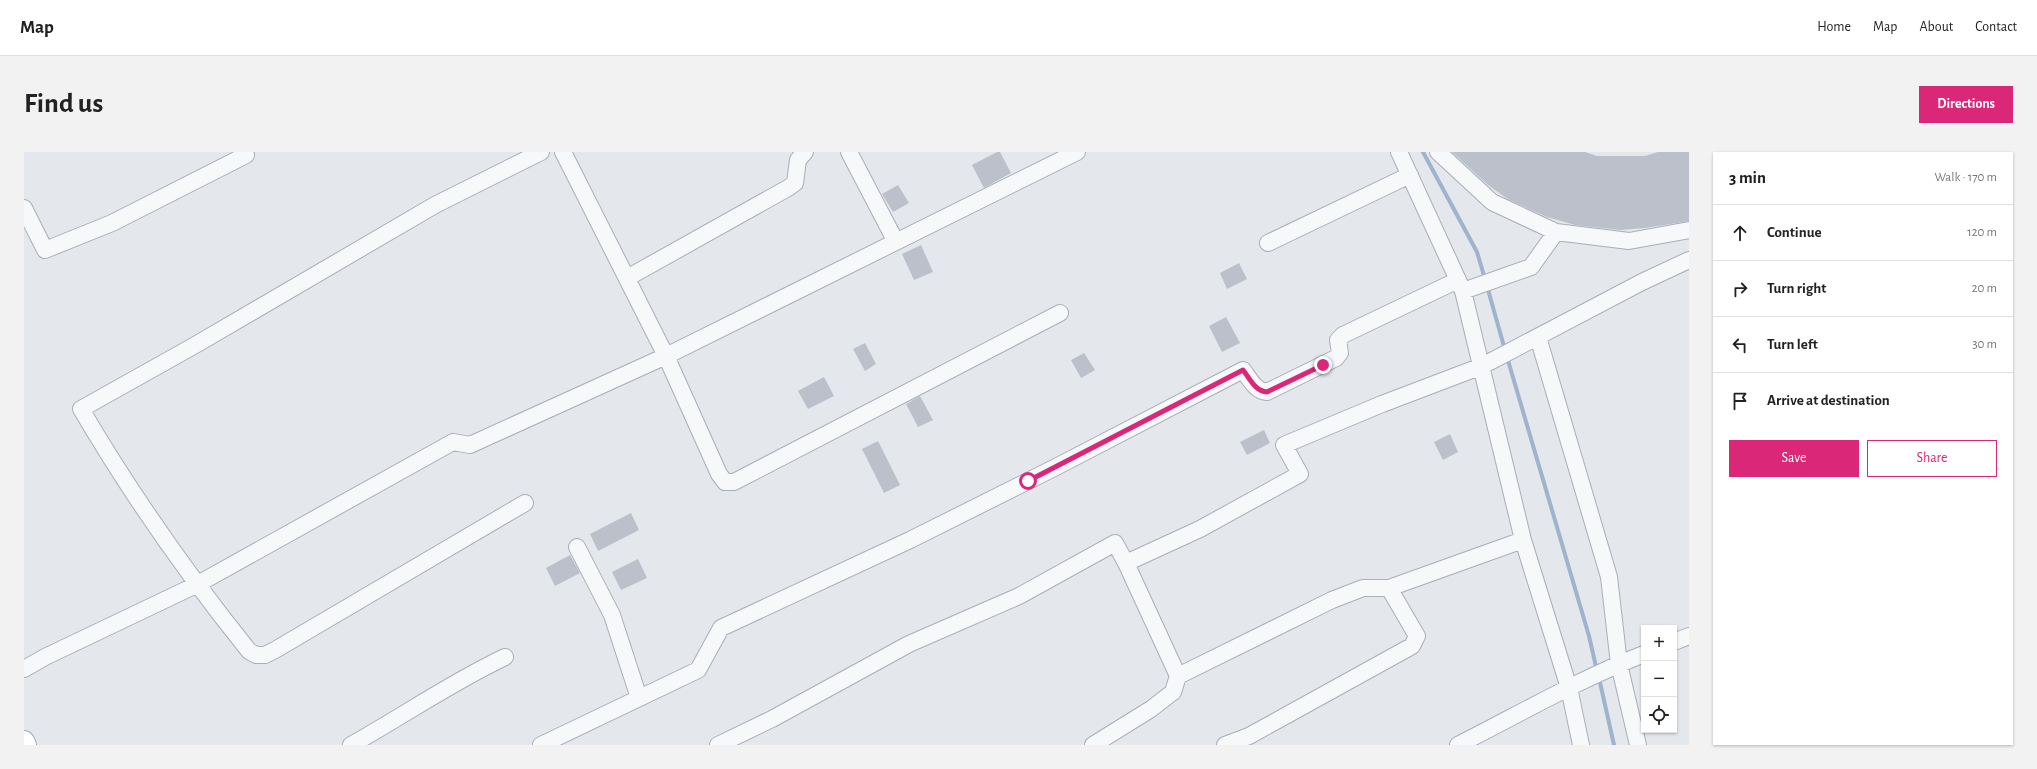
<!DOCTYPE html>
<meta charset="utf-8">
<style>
body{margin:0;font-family:"Alegreya Sans",sans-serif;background:#f2f2f2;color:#222}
.controls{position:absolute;right:12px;bottom:12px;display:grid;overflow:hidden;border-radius:0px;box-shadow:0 1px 3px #0004}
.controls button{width:36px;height:36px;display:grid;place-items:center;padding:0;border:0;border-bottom:1px solid #e0e0e0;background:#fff;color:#222;font:20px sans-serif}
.stop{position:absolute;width:12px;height:12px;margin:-9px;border:3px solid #db2777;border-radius:50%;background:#fff}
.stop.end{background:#db2777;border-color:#fff;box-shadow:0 1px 4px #0008}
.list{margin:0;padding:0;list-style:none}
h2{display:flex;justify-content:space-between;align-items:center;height:52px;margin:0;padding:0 16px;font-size:17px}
h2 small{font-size:13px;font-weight:400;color:#767676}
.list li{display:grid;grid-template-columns:26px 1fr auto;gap:12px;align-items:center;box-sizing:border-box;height:56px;padding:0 16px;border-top:1px solid #e0e0e0}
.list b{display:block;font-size:15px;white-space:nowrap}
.list em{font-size:13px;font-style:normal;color:#767676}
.actions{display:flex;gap:8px;padding:12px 16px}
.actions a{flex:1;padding:9px 0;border:1px solid #db2777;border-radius:0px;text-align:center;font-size:14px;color:#db2777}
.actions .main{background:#db2777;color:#fff}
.icon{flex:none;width:22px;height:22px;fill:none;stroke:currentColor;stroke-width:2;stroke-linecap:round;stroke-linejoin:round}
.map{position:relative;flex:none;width:1665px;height:593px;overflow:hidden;border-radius:0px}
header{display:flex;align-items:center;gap:24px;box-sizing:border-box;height:56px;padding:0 20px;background:#fff;border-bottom:1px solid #e0e0e0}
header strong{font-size:19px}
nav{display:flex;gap:22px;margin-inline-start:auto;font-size:14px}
.intro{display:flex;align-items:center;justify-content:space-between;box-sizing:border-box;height:96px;padding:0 24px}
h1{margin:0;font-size:28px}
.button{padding:10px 18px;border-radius:0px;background:#db2777;color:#fff;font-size:14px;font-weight:700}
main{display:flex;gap:24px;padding:0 24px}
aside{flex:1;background:#fff;border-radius:0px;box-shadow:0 1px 3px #0004}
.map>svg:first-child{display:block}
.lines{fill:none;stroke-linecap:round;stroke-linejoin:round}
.stream{stroke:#9fb4cc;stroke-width:4}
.building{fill:#bbc0ca}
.minor-casing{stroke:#a9aeb7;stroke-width:18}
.major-casing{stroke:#a3abb8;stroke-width:22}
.minor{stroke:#f7f8fa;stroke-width:16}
.major{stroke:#fff;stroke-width:20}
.route{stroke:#db2777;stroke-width:5}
</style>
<header>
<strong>Map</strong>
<nav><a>Home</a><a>Map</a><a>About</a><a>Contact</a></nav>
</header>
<div class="intro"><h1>Find us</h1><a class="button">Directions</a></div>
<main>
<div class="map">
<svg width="1665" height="593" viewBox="0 0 1665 593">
<rect width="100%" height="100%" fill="#e4e7ec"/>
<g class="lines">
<path class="stream" d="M1399 0 1453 100 1461 127
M1463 134 1481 198
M1483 205 1565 484 1573 519
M1575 526 1590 593"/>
</g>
<path class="building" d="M973 0H976L987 21 960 36 948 13Z
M1428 0H1561L1573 4H1621L1634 0H1665V69L1621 76 1596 78 1551 73 1523 65 1485 48 1464 33Z
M874 33 885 51 869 60 858 42Z
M897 93 909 120 890 128 878 102Z
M1215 111 1223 127 1203 137 1196 121Z
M1202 165 1216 191 1198 200 1185 174Z
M841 191 852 212 841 219 829 197Z
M1060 201 1071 218 1057 226 1047 208Z
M800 225 810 244 784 257 774 239Z
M896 244 909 268 894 275 882 252Z
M1240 278 1246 291 1223 303 1216 290Z
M1426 282 1434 300 1419 308 1410 290Z
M854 289 876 333 860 341 838 297Z
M607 361 615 378 574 399 566 382Z
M546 403 556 421 531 434 522 416Z
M614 407 623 426 597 438 588 420Z"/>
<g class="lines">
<defs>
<path id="minor" d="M539 0 642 204 695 322 701 330H710L1036 161
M825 0 872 90
M1375 0 1439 139 1499 388 1545 536 1557 593
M1414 0 1468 50 1532 80 1605 89 1665 78
M0 56 21 98 88 71 222 3 220 0
M1244 91 1386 23
M603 126 764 36 771 31 774 8 781 0
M1439 139 1507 115 1532 80
M1514 185 1585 425 1595 512 1614 593
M501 351 251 498 241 503H232L225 499C163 422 107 342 57 257L173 192 411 53 517 0
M553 395 588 463 615 546
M1102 411 1154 524 1308 448 1339 436H1365L1499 388
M1650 490 1665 484
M0 517 21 505 172 433 429 290 446 293 642 204 1053 0
M327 593C379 564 428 530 481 505
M517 593 674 518 697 476 886 388 1030 316 1219 218C1226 227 1231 239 1243 240L1312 206 1316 201 1314 188 1319 183 1434 128
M694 593 748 567 885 492 995 444 1091 391 1102 411 1176 377 1276 322 1260 293 1358 252 1458 214 1618 130 1665 108
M1069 593 1127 557 1149 540 1154 524
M1201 593 1225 584 1388 494 1393 484 1365 436
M1434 593C1495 562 1556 527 1620 502"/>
<path id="major" d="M0 589 2 593"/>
</defs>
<use href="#minor" class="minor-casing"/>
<use href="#major" class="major-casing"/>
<use href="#minor" class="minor"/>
<use href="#major" class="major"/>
</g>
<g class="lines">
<path class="route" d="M1004 329 1219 218C1226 227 1231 239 1243 240L1299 213"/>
</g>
</svg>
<div class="controls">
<button>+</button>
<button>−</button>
<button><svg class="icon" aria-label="locate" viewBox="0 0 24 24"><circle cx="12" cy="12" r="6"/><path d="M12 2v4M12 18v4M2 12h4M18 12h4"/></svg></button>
</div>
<div class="stop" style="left:1004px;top:329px"></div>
<div class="stop end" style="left:1299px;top:213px"></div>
</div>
<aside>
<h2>3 min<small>Walk · 170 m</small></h2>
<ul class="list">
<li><svg class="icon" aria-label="ahead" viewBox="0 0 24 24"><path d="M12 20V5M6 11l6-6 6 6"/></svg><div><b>Continue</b></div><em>120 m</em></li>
<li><svg class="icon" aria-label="right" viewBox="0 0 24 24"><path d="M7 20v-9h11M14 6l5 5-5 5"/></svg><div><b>Turn right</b></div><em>20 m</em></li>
<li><svg class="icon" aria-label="left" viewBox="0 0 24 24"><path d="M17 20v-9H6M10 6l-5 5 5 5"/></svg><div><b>Turn left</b></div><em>30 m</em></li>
<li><svg class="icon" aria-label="arrive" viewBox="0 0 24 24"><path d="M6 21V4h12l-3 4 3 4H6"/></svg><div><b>Arrive at destination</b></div></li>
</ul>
<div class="actions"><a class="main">Save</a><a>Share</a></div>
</aside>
</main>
